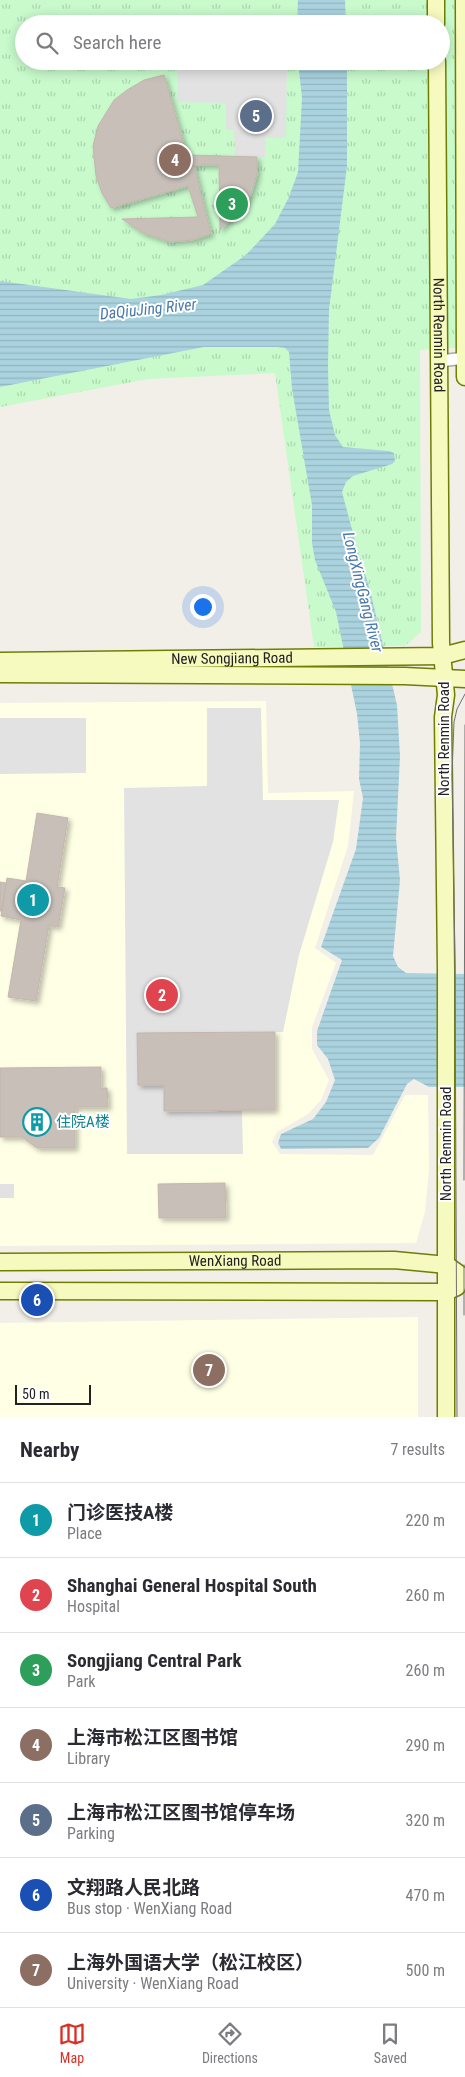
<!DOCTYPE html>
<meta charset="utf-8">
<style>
body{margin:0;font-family:"Roboto Condensed","Noto Sans SC",sans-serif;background:#f2f2f3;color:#2b2b33}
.scale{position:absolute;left:15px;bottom:12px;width:76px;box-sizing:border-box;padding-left:5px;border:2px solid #222;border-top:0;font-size:14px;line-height:18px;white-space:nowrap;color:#222;-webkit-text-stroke:4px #fff;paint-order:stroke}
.you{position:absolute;left:202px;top:606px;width:18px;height:18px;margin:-12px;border:4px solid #fff;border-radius:50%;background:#1a73e8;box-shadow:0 0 0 8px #1a73e833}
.badge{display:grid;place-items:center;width:32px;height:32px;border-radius:50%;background:#d93025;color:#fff;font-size:16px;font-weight:700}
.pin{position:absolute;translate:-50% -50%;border:2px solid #fff;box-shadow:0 1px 5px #0006}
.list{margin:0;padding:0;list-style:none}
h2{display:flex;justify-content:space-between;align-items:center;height:65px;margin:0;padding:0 20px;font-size:21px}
h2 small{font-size:16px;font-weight:400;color:#7c7c81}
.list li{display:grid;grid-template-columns:32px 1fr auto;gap:15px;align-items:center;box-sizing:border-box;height:75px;padding:0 20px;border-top:1px solid #e1e1e2}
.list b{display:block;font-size:19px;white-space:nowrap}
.list p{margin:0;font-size:16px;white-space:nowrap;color:#7c7c81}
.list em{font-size:16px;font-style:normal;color:#7c7c81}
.icon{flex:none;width:28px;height:28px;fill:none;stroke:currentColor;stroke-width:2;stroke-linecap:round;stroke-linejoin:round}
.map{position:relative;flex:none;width:465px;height:1417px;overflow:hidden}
.search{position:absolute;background:#fff;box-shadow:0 2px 12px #0003;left:15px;right:15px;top:15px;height:55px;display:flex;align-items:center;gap:12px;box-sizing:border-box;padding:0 18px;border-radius:28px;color:#7c7c81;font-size:19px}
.sheet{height:590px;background:#fff}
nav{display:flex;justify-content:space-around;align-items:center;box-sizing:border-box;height:70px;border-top:1px solid #e1e1e2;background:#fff;font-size:14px;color:#7c7c81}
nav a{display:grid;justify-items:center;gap:2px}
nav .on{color:#d93025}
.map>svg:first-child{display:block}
.education{fill:#ffffe5}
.park{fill:url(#park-tufts);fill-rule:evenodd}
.parking{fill:#e2e2e2}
.water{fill:url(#water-rules)}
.building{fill:#c7bfb8;stroke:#c4b6ab;filter:url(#shadow)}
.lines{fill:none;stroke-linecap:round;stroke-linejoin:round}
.minor-casing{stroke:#a9a9a9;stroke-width:14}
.secondary-casing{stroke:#707d05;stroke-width:19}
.minor{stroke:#fff;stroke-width:11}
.secondary{stroke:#f7fabf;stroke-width:16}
.tram{stroke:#707070;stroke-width:1}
.labels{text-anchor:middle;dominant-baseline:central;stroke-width:4;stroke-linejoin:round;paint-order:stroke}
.street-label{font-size:15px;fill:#222;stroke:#fff}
.culture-label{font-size:15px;fill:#0d838f;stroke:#fff;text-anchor:start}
.water-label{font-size:16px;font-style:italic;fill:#4a7aab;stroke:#fff}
</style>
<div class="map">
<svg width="465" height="1417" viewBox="0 0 465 1417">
<defs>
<pattern id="park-tufts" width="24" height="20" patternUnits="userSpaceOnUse" patternTransform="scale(1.25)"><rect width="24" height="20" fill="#c8facc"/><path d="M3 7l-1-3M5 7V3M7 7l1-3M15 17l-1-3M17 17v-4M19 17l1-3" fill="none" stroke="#acd6af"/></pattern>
<pattern id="water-rules" width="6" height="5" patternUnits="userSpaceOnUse" patternTransform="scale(1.25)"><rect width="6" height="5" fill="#aad3df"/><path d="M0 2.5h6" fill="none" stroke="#92b5bf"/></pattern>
<filter id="shadow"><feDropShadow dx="3" dy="3" stdDeviation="2.5" flood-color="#0004"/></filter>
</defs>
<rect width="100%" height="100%" fill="#f2efe9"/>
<path class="education" d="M266 701 268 793 354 791 348 846 315 948 336 963 312 1027V1049L329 1080 321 1100 308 1114 277 1132 272 1142 280 1154 373 1155 405 1095H428L429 1169 425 1212 416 1243 0 1246V703Z
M418 1317V1417H0V1323Z"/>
<path class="park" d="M0 0H465V347L420 350 421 632 405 646 314 647 275 373 148 379 0 407ZM24 24H441V61H24Z"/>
<path class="parking" d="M178 61 287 63 286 138H265V157H235L234 130H226V103L177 102Z
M207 708H261L263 800H339L333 842 299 955 283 1032 137 1034 138 1085H164L165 1111H242L243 1154H127L124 788 207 786Z
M0 718H86V773L0 774Z
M0 1184H14V1198H0Z"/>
<path class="water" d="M298 0H345L346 24H297Z
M298 61H347V166L329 310 328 366 329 410 335 435 343 447 389 451 394 453 395 461 392 464 353 476 346 482 342 492 357 548 370 590 397 705 400 756 396 838 400 880 393 956 398 967 406 973 465 974V1087H429L414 1079 407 1084 379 1138 368 1148 281 1149 278 1143 281 1134 313 1119 326 1102 335 1080 328 1059 317 1045V1031L342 960 321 947 356 849 363 798 359 779 360 743 357 714 336 612 315 560 312 543V505L292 389 289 352 285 348 277 347H204L0 387V281L131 299 161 295 203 285 246 255 275 224 289 197 298 172 302 98Z"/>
<path class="building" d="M164 75 187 155 257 157V174L251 195 240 211 220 230 219 165H194L211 234 192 240 170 242 143 233 122 219 198 217 188 186 111 208 102 193 96 176 93 146 98 126 114 100 127 90 144 80Z
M37 813 68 818 57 887 65 888 58 927 49 925 36 1001 8 997 21 920 1 916 7 878 26 881Z
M0 882 6 883 2 911H0Z
M275 1032V1110L164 1111V1085H138L137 1033Z
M101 1067V1088H107L108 1107H75V1148H37L22 1137H0V1068Z
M225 1183 226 1218H159L158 1184Z"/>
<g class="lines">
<defs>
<path id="minor" d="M440 361 465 358"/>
<g id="secondary">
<path d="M436 0V24"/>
<path d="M464 0 465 377"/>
<path id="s1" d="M437 61 441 643 446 695 443 717 446 969V1417"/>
<path id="s2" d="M0 661 442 656 465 650"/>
<path d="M0 674 405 676 465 679"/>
<path id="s3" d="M0 1262 394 1260 447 1265 465 1278"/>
<path d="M0 1291 446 1292 457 1287"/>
</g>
</defs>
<use href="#minor" class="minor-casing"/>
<use href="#secondary" class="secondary-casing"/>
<use href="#minor" class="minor"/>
<use href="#secondary" class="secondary"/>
<path class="tram" d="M464 1180 465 725
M464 1265V1315
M457 1417 455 964 452 774 454 722 457 709 465 694"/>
</g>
<defs>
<symbol id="building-ring" viewBox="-11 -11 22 22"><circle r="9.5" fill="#fff" stroke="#0f9aa8" stroke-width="1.5"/><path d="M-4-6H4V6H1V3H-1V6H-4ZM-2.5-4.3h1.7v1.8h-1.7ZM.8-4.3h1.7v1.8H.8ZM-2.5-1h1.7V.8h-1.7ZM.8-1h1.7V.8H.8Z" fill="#0f9aa8"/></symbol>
</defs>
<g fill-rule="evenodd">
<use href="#building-ring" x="21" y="1106" width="32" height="32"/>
</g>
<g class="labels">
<g class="street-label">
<text stroke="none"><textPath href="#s1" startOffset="274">North Renmin Road</textPath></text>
<text stroke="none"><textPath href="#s2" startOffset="232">New Songjiang Road</textPath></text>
<text transform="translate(444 739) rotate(-90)">North Renmin Road</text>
<text transform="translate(446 1144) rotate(-90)">North Renmin Road</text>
<text stroke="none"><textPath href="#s3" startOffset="235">WenXiang Road</textPath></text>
</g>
<g class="culture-label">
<text x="56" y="1122">住院A楼</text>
</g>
<g class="water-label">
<text transform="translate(148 309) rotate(-6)">DaQiuJing River</text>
<text transform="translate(363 592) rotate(76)">LongXingGang River</text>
</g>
</g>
</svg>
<div class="scale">50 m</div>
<div class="you"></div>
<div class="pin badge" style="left:33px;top:900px;background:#0f9aa8">1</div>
<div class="pin badge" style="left:162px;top:995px;background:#e0444e">2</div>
<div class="pin badge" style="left:232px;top:204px;background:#2e9e5b">3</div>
<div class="pin badge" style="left:175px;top:160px;background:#8d6e63">4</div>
<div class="pin badge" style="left:256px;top:116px;background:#5c6f8a">5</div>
<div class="pin badge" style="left:37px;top:1300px;background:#1a4fb4">6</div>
<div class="pin badge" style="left:209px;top:1370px;background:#8d6e63">7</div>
<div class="search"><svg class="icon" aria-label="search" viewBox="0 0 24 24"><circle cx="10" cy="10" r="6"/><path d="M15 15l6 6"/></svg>Search here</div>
</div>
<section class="sheet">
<h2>Nearby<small>7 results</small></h2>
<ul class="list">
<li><span class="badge" style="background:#0f9aa8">1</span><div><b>门诊医技A楼</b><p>Place</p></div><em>220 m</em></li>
<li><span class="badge" style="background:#e0444e">2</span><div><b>Shanghai General Hospital South</b><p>Hospital</p></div><em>260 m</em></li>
<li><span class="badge" style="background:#2e9e5b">3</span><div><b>Songjiang Central Park</b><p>Park</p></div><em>260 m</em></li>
<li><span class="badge" style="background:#8d6e63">4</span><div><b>上海市松江区图书馆</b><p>Library</p></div><em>290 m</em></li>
<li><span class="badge" style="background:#5c6f8a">5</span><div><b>上海市松江区图书馆停车场</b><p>Parking</p></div><em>320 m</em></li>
<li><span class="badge" style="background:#1a4fb4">6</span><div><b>文翔路人民北路</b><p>Bus stop · WenXiang Road</p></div><em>470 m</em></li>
<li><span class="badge" style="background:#8d6e63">7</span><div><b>上海外国语大学（松江校区）</b><p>University · WenXiang Road</p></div><em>500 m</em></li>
</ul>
</section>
<nav>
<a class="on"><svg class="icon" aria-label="map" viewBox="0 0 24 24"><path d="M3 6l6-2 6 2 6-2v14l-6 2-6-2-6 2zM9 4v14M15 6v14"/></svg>Map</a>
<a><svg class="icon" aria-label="directions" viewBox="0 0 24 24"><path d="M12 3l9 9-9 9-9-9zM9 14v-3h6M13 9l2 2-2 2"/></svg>Directions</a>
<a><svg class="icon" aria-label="saved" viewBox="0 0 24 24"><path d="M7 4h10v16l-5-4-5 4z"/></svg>Saved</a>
</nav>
